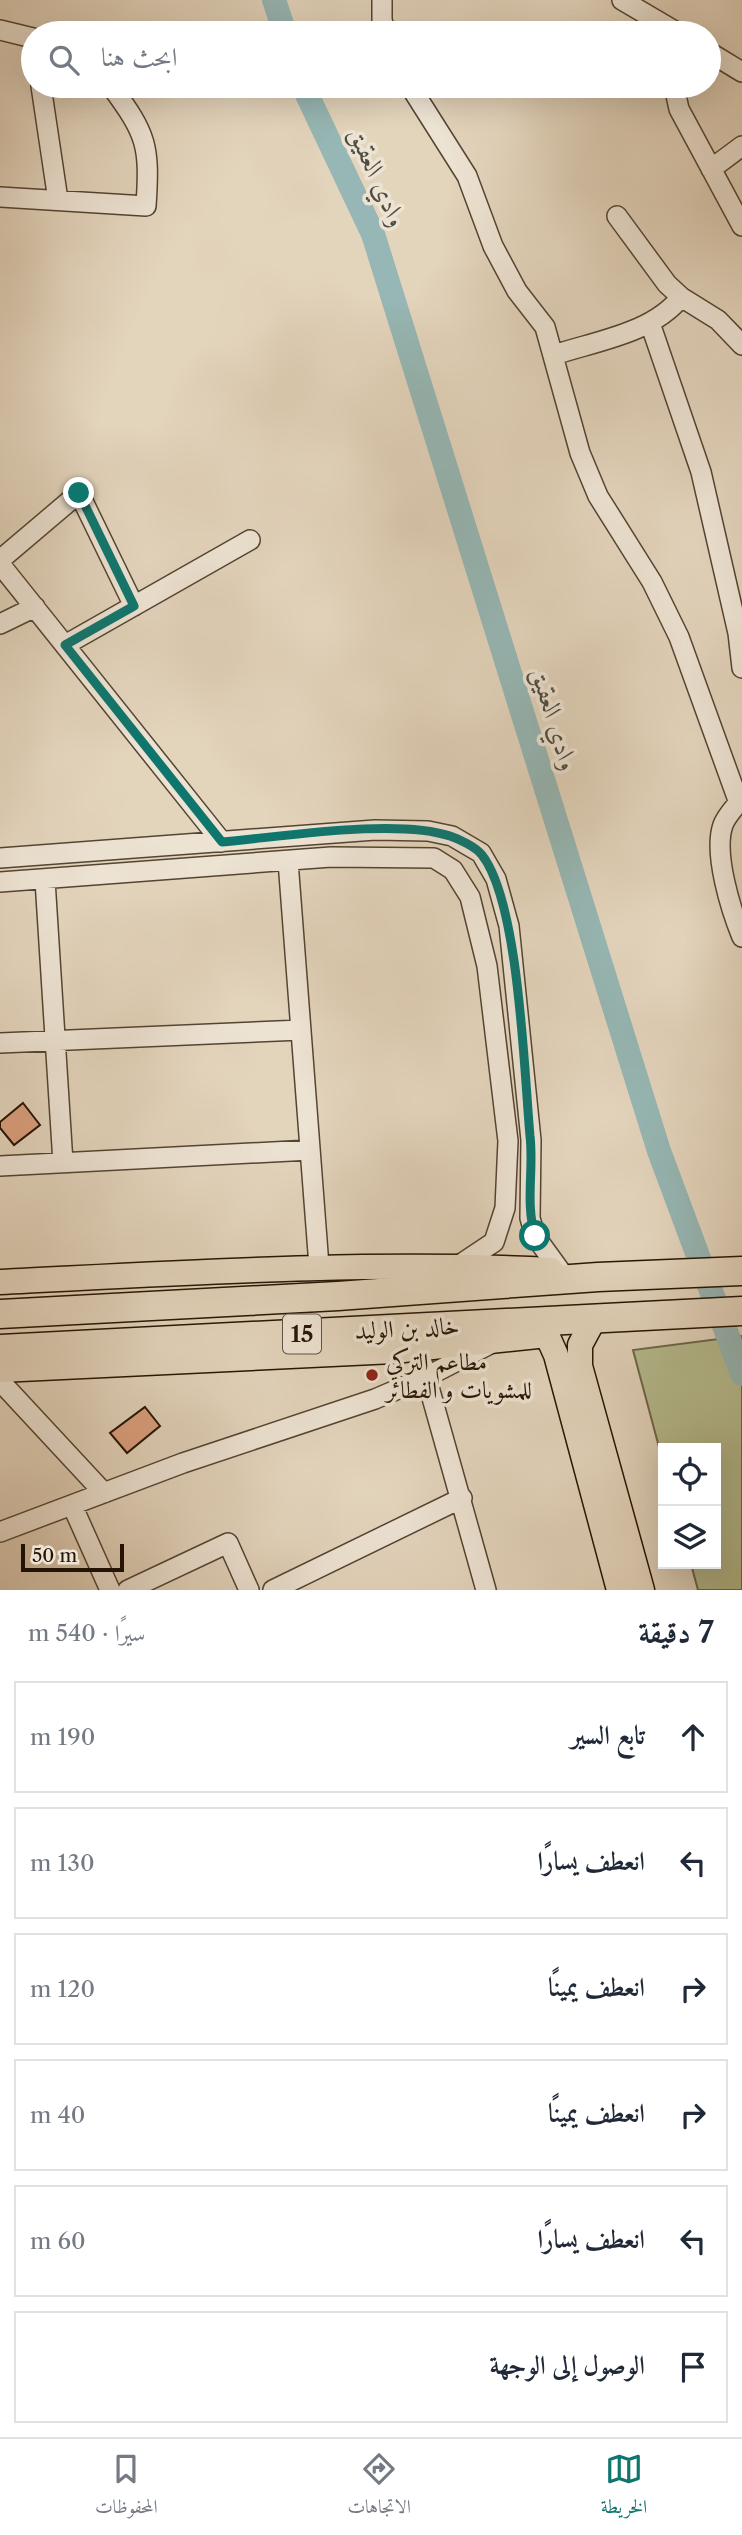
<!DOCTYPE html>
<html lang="ar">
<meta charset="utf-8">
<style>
body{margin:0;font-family:"Libre Caslon Text",Amiri,serif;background:#f2f2f3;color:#1f2937;direction:rtl}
.controls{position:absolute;right:21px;bottom:21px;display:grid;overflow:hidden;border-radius:0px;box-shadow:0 7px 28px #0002}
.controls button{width:63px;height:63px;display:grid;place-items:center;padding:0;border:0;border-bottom:2px solid #e0e1e3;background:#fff;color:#1f2937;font:35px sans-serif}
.scale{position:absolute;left:21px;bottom:18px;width:103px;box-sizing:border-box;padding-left:7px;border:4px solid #251404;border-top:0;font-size:19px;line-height:24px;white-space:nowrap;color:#251404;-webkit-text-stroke:5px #ede3d3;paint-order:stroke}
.stop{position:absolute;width:21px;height:21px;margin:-16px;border:5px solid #0f766e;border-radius:50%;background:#fff}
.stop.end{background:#0f766e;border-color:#fff;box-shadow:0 2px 7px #0008}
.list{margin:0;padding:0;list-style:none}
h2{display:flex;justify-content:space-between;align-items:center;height:91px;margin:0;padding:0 28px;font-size:30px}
h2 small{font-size:23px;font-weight:400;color:#747a83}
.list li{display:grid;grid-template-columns:46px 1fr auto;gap:21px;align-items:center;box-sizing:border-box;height:112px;margin:0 14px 14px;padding:0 14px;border:2px solid #e0e1e3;border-radius:0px}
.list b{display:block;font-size:26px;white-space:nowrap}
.list em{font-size:23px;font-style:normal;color:#747a83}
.icon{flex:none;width:38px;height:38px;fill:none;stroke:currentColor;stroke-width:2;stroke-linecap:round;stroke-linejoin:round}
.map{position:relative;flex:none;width:742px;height:1590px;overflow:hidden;direction:ltr}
.search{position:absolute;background:#fff;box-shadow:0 7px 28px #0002;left:21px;right:21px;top:21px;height:77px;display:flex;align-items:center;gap:18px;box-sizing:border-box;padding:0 24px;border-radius:38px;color:#747a83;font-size:26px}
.sheet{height:847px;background:#fff}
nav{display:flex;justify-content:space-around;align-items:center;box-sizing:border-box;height:98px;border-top:2px solid #e0e1e3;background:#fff;font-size:19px;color:#747a83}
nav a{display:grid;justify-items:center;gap:4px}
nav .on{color:#0f766e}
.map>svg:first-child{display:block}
.green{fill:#b5bc8f;stroke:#6d684a;stroke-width:2}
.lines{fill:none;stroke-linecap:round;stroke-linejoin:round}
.river{stroke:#96b7b5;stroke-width:24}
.building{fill:#dba07e;stroke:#251404;stroke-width:2}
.minor-casing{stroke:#544432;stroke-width:22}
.major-casing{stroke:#251404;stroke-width:27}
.highway-casing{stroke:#251404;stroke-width:31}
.minor{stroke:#ede3d3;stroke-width:19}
.major{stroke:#e3d4bc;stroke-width:24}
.highway{stroke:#e3d4bc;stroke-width:28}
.route{stroke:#0f766e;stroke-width:9}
.poi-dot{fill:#8f2418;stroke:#ede3d3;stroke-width:2.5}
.labels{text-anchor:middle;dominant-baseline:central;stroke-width:7;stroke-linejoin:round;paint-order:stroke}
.shield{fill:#ede3d3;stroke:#615242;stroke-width:2}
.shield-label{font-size:23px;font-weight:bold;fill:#251404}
.street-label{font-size:24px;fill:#251404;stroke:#ede3d3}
.poi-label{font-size:24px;fill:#251404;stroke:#ede3d3;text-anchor:start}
.water-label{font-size:26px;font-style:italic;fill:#4d4d42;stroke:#ede3d3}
</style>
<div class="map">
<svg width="742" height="1590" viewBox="0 0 742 1590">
<rect width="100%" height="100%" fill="#e3d4bc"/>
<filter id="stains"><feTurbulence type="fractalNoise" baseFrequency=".00286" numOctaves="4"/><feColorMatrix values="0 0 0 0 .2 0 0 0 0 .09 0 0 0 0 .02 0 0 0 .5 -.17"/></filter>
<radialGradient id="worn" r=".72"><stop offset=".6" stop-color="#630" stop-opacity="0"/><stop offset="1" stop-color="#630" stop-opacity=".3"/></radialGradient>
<path class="green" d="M742 1336V1590H698L691 1564H716V1448H663V1462L633 1350Z"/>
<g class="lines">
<path class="river" d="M274 0 285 33
M303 86 373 234 659 1151 742 1374"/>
</g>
<path class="building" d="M23 1103 40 1125 14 1145 0 1128V1122Z
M145 1407 160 1426 127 1453 110 1433Z"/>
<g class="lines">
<defs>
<path id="minor" d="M382 0V20L386 33
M622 0 678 33
M0 30 33 38
M709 52 742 72
M41 86 58 200
M410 86 467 176 493 246 517 291 545 327 580 453 598 496 652 582 679 637 739 803
M674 86 679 109 742 226
M711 169 742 146
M0 197 146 206C150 145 147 135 111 86
M617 216 667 284 681 297 718 320 742 345
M650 323 701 472 738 633 742 668
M554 355C596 341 653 333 681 297
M0 560 79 493 134 606
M0 564 222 842
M0 624 35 607
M65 645 250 540
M742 798C736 806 726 816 723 825 713 853 731 910 742 937
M0 858 375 830 428 831 452 836 481 853 496 879 509 926 531 1140 530 1218 535 1236 564 1276
M288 861 319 1266
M45 880 63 1163
M0 882 331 857 434 858 453 870 470 897 487 966 508 1141 505 1208 494 1242 458 1266
M0 1043 301 1030
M0 1166 310 1150
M418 1348 486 1590
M0 1381 104 1493
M72 1505 110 1590
M0 1532 183 1463 375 1399 426 1377 492 1343
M128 1590 228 1543 249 1590
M273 1590 462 1498"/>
<path id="major" d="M0 1282C184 1273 367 1261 551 1270
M594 1319 580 1345V1366L642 1590
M535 1325 547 1335 556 1355 619 1590
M0 1370 394 1351 547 1335"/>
<path id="highway" d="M0 1314 338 1296 598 1277 742 1271
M0 1349 742 1311"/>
</defs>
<use href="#minor" class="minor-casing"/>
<use href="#major" class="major-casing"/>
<use href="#highway" class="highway-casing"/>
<use href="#minor" class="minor"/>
<use href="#major" class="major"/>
<use href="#highway" class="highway"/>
</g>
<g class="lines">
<path class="route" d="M79 493 134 606 65 645 222 842C281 837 396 818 450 836 459 839 476 847 482 855 519 902 524 1070 530 1136 534 1170 525 1202 535 1236"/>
</g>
<circle class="poi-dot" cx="372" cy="1375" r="7"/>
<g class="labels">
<rect class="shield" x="283" y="1314.5" width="38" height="39" rx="5"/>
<g class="shield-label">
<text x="302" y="1334">15</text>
</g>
<g class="street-label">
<text transform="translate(407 1328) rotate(-3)">خالد بن الوليد</text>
</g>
<g class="poi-label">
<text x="386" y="1361">مطاعم التركي<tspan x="386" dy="28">للمشويات و الفطائر</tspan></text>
</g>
<g class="water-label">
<text transform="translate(378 177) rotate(66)">وادي العقيق</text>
<text transform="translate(555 719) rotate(73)">وادي العقيق</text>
</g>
</g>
<rect width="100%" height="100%" filter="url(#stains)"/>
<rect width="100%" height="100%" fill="url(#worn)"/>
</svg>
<div class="controls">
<button><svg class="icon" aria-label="locate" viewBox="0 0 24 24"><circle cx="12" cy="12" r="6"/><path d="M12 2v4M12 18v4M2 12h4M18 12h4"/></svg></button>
<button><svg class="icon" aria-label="layers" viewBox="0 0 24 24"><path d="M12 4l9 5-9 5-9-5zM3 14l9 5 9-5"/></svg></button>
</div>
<div class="scale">50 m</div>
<div class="stop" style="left:535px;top:1236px"></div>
<div class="stop end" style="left:79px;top:493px"></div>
<div class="search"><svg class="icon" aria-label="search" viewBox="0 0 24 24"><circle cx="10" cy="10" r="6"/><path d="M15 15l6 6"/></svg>ابحث هنا</div>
</div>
<section class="sheet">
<h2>7 دقيقة<small>سيرًا · 540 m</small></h2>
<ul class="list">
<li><svg class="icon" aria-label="ahead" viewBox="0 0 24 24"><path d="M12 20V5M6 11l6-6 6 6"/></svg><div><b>تابع السير</b></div><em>190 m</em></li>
<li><svg class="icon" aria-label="left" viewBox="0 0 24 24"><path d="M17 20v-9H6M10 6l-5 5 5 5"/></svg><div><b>انعطف يسارًا</b></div><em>130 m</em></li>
<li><svg class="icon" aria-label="right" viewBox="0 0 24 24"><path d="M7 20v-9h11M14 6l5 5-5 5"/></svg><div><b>انعطف يمينًا</b></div><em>120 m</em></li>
<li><svg class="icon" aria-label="right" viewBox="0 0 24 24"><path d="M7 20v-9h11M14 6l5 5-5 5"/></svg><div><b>انعطف يمينًا</b></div><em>40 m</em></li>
<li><svg class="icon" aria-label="left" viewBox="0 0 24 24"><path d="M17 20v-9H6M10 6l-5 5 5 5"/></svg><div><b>انعطف يسارًا</b></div><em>60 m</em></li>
<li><svg class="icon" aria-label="arrive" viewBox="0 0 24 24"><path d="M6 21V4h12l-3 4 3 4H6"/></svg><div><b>الوصول إلى الوجهة</b></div></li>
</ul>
</section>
<nav>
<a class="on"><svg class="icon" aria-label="map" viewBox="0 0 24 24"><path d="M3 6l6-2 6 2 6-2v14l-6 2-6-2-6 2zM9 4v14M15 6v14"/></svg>الخريطة</a>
<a><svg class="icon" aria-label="directions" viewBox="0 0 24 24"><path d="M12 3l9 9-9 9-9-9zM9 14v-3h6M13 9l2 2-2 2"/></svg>الاتجاهات</a>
<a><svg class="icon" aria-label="saved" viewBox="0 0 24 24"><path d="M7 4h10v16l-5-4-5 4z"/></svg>المحفوظات</a>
</nav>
